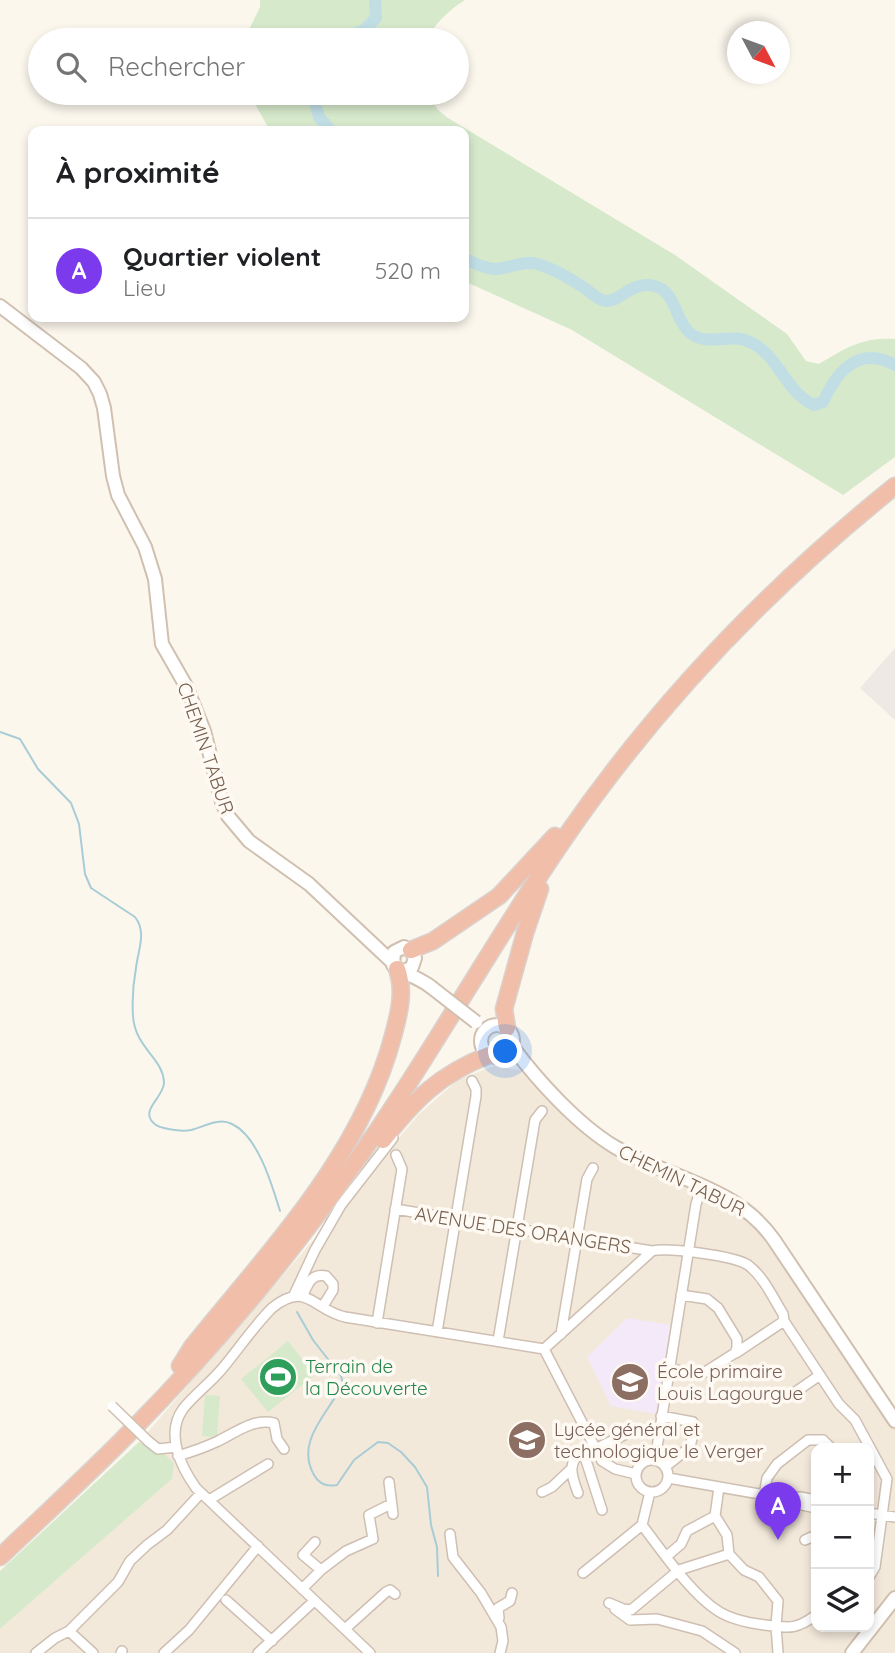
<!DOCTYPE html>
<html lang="fr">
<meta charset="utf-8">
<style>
body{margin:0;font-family:Quicksand,sans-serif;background:#f6f6f6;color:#202124}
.controls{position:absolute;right:21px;bottom:21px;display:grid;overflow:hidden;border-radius:14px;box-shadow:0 4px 10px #0003}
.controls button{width:63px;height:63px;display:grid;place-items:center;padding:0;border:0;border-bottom:2px solid #e0e0e0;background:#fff;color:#202124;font:35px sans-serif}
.compass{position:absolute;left:727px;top:21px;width:63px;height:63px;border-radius:50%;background:#fff;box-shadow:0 4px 10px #0003;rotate:131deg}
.you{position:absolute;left:506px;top:1052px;width:24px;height:24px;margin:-18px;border:5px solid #fff;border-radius:50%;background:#1a73e8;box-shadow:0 0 0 10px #1a73e833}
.badge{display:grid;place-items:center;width:46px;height:46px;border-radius:50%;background:#7c3aed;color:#fff;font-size:23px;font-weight:700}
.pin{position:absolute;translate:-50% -58px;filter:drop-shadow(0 2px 4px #0008)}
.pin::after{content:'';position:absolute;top:37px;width:24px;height:21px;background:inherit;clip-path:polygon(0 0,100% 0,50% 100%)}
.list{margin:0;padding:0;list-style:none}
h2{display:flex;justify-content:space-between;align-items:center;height:91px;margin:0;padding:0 28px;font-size:30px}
h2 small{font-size:23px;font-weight:400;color:#757577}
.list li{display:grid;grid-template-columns:46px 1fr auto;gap:21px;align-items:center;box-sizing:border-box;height:105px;padding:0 28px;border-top:2px solid #e0e0e0}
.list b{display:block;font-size:26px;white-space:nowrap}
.list p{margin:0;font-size:23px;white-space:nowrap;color:#757577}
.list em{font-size:23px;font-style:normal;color:#757577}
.icon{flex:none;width:38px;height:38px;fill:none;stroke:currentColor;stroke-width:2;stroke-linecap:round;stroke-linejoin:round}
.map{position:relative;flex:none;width:895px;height:1653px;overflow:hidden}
.search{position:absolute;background:#fff;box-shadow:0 4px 10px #0003;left:28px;top:28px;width:441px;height:77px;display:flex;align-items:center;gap:18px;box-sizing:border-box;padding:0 24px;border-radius:38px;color:#757577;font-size:26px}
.panel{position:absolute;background:#fff;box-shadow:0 4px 10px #0003;left:28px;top:126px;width:441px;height:196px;border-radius:14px}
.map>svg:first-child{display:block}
.residential{fill:#f3e9db;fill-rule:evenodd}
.industrial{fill:#eee9e4}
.education{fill:#f3e9f8}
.green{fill:#d6e9cb}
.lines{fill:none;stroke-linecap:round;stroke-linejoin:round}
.stream{stroke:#a8ccd6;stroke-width:2}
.river{stroke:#c1dee5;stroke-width:12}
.street-casing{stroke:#cebfb2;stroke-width:12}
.secondary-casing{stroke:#d0c0b0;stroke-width:16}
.highway-casing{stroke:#d9d2ce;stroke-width:19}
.street{stroke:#fff;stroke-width:9}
.secondary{stroke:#fff;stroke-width:12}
.highway{stroke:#f1bfa9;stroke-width:16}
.street-bridge-casing{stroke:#cebfb2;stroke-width:12;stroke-linecap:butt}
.secondary-bridge-casing{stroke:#d0c0b0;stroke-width:16;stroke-linecap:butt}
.street-bridge{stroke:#fff;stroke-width:9}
.secondary-bridge{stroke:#fff;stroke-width:12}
.labels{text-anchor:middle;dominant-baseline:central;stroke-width:7;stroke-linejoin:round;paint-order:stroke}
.street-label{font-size:19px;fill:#766050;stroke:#fefaf3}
.leisure-label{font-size:19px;fill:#27864d;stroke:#fefaf3;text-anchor:start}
.education-label{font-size:19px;fill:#785e54;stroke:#fefaf3;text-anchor:start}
</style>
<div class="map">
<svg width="895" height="1653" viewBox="0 0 895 1653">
<rect width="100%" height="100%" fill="#fcf7ed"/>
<path class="residential" d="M494 1066 525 1071 617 1158 739 1209 760 1226 895 1425V1653H0V1629L172 1479 164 1454 139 1442 334 1216 419 1114 459 1079ZM816 1448H869V1627H816Z"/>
<path class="industrial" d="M895 648V720L860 688Z"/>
<path class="education" d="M627 1318 671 1325 656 1414 611 1406 587 1357Z"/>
<path class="green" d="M260 0H465C450 9 434 24 427 40H244L260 7Z
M249 93H427L438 110 448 118 675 255 787 334 806 361 819 364C846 348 862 337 895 339V457L843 495 572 330 464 281V131H270Z
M288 1341 315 1375 268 1412 241 1379Z
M205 1395 220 1396 217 1437 202 1436Z
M139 1442 164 1454 174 1463 172 1479 0 1629V1571Z"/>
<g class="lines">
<path class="stream" d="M0 732 20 739 38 769 71 803 79 824 85 874 91 888 135 917C147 932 138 950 136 968 133 984 132 1000 133 1016 135 1048 163 1058 164 1082 165 1095 143 1108 151 1120 154 1125 159 1127 164 1128 173 1130 182 1132 191 1130 204 1127 218 1117 232 1124 258 1136 272 1185 280 1211
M297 1312 313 1340 341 1376 343 1383C331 1411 294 1440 314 1475 319 1484 327 1487 337 1485L354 1460 378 1442 388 1443 401 1452 415 1467 427 1487 431 1525 437 1547 438 1576"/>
<path class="river" d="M338 40 364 30 376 18 375 0
M312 93 319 117 331 131
M464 258C473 263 483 268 494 269 510 269 524 259 541 265 555 270 571 279 583 287 591 292 597 300 606 301 619 302 633 280 655 286 676 292 675 320 689 332 706 348 730 332 750 342 779 355 785 392 814 405L823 402C837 371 859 345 895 365"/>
<defs>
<path id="street" d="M395 1209 652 1251
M294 1295 315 1250 341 1205 393 1138
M303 1295C308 1284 311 1273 326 1276L333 1284V1290L323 1306
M377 1323 402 1169 396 1155
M437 1332 476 1096V1089L472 1081
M561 1334 587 1179 593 1168
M498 1341 535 1120 542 1111
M544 1349 652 1251C667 1247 735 1256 748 1265 764 1277 773 1298 783 1314L784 1321 839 1404 855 1420 887 1479 875 1567 869 1577
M544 1349 602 1461 615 1469 636 1474
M736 1353 784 1321
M669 1369 702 1374 735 1353 737 1348V1339L718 1308 707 1299 681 1295
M794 1393 820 1375
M661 1416 693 1422 695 1425 690 1447 665 1467
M148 1441 158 1449 176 1447
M593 1445 583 1451 602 1510
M595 1449 626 1434
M178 1456C191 1452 203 1448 216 1442 234 1434 252 1418 274 1423L277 1439 284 1449
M655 1460 696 1204 702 1186
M636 1476a16 16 0 1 1 32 0a16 16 0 1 1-32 0Z
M668 1478 788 1499 800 1497 816 1500
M389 1482 393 1514
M542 1492 552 1487 571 1469
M578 1493C572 1477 566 1462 583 1451
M764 1495 767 1478 777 1464 808 1440H823L831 1448
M788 1499 797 1504 816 1508
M209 1500 268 1464
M869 1513 895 1517
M715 1516 727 1535 729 1554
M642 1525C662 1551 691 1594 718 1611 732 1620 749 1623 765 1625 789 1628 796 1630 816 1615
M450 1534 453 1557 481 1593 501 1627 503 1641 500 1653
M805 1540 816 1535
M315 1542 303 1555 321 1570
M667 1556 681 1544 687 1531 715 1516 719 1487
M583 1573 642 1525 650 1492
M302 1589 321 1570 346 1551 373 1539 369 1515 391 1504
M226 1600 272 1641
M609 1603 623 1609 631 1610 679 1570 729 1554 744 1570 759 1577 778 1601 776 1626 778 1653
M615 1609 630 1620 657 1619 702 1631 735 1653
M499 1618 498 1608 510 1601 512 1593
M345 1629 386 1592 390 1590 395 1594
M69 1631 93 1653
M36 1653 55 1638 69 1631 118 1582 130 1561 147 1545 167 1530 201 1493
M121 1653 122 1651
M164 1653 189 1630 258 1546
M258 1653 314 1601
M370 1653 196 1488C181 1467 165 1434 183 1409 194 1395 209 1384 221 1370 238 1350 253 1327 272 1308 307 1280 313 1310 345 1317L544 1349"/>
<path id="secondary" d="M0 306 81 368 94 382 100 394 104 408 113 476 118 495 145 547 155 579 162 644 186 686 204 731 222 802 228 816 249 841 309 884 392 962
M405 971 412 967 415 958 411 950 404 947 394 952 393 965C400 972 420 978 431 987
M481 1041a16 16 0 1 1 32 0a16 16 0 1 1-32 0Z
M512 1046C537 1080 578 1125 615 1147 668 1178 737 1186 774 1240L895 1421
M852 1653 895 1598"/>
<path id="highway" d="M411 950 433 941 499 896 555 836
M507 1028 504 1009 525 933 540 889
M383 1140C415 1099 440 1074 489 1055
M180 1366 192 1347C269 1251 361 1157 393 1036 399 1014 405 991 397 969
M0 1557C44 1515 89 1474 132 1430 211 1350 284 1263 349 1171 426 1064 489 948 564 839 656 705 768 588 895 486"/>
</defs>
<use href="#street" class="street-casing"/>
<use href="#secondary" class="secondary-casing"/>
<use href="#highway" class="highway-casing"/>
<use href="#street" class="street"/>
<use href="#secondary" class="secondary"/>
<use href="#highway" class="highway"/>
<defs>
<path id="street-bridge" d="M112 1406 148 1441"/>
<path id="secondary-bridge" d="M431 987 476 1022"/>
</defs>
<use href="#street-bridge" class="street-bridge-casing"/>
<use href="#secondary-bridge" class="secondary-bridge-casing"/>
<use href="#street-bridge" class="street-bridge"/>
<use href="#secondary-bridge" class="secondary-bridge"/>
</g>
<defs>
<symbol id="stadium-disc" viewBox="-11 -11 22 22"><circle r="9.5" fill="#2e9e5b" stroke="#fefaf3"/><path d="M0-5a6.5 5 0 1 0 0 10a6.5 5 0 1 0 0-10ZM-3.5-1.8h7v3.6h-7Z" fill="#fff"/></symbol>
<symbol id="school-disc" viewBox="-11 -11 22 22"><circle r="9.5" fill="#8d6e63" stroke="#fefaf3"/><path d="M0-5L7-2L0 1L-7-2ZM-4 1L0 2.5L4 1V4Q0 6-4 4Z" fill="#fff"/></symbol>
</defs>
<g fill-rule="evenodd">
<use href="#stadium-disc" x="256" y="1355" width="44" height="44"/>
<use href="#school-disc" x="608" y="1360" width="44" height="44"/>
<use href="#school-disc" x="505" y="1418" width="44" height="44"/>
</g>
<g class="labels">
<g class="street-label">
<text transform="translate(206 748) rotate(71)">CHEMIN TABUR</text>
<text transform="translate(682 1180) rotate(26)">CHEMIN TABUR</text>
<text transform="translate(523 1230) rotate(9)">AVENUE DES ORANGERS</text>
</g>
<g class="leisure-label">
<text x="305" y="1366">Terrain de<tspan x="305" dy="22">la Découverte</tspan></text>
</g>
<g class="education-label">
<text x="657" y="1371">École primaire<tspan x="657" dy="22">Louis Lagourgue</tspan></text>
<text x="554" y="1429">Lycée général et<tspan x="554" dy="22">technologique le Verger</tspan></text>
</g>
</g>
</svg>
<div class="controls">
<button>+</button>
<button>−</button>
<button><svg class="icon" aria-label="layers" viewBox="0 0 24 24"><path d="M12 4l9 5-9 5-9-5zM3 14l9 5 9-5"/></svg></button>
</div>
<svg class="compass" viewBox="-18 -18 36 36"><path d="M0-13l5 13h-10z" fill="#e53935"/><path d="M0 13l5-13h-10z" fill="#757577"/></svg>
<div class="you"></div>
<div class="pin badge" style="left:778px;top:1540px">A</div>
<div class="search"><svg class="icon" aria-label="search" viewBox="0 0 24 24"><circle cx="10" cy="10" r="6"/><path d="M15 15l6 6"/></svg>Rechercher</div>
<section class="panel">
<h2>À proximité<small></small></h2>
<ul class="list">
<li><span class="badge">A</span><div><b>Quartier violent</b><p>Lieu</p></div><em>520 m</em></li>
</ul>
</section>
</div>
